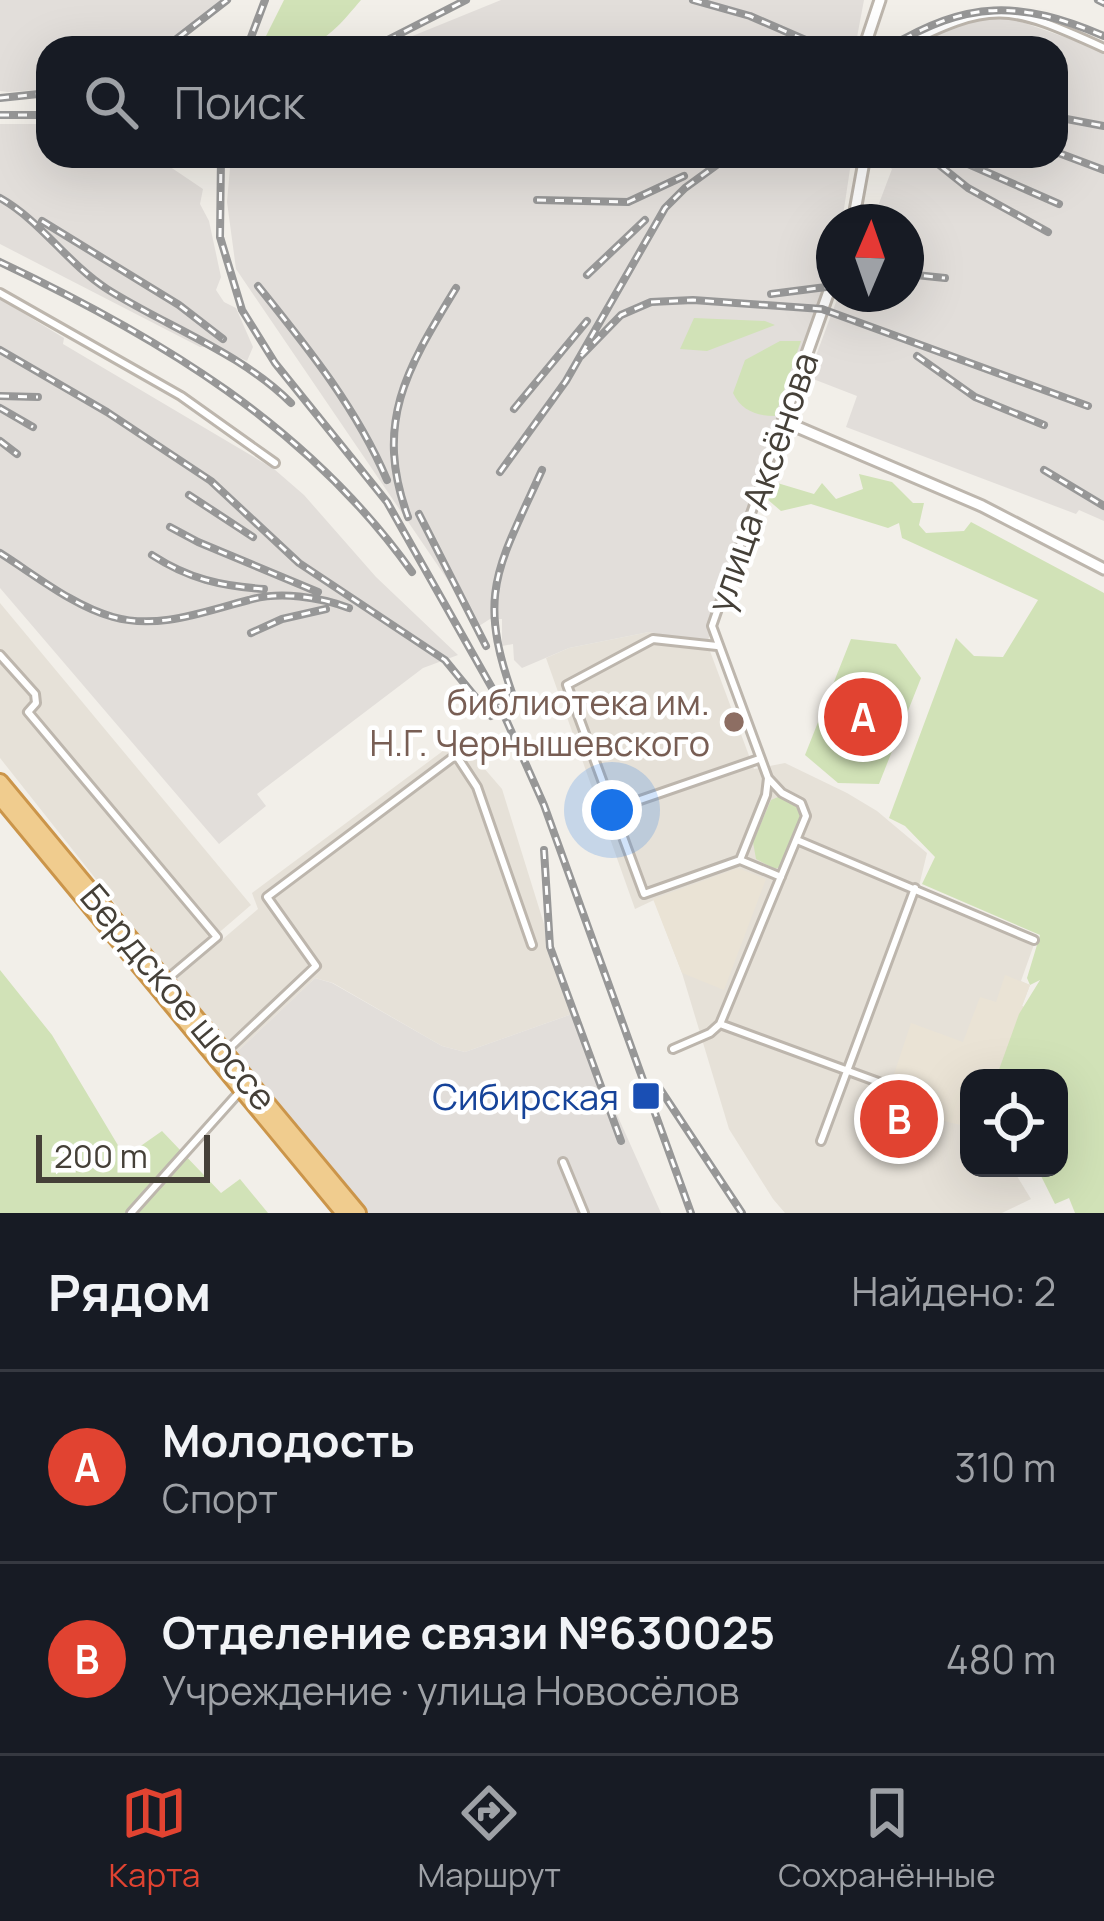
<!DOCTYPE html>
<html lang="ru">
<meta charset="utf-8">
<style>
body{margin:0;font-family:Manrope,sans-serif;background:#20242c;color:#f1f3f6}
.controls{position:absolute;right:36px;bottom:36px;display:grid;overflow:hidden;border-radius:24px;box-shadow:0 12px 48px #0002}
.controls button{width:108px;height:108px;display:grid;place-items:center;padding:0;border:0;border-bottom:3px solid #363941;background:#171b24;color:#f1f3f6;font:60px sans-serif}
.compass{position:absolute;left:816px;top:204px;width:108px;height:108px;border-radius:50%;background:#171b24;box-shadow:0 12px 48px #0002;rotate:2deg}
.scale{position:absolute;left:36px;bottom:30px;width:174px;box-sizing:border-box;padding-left:12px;border:6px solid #454038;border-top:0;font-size:33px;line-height:42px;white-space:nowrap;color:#454038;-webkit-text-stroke:9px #fff;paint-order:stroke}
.you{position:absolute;left:612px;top:810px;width:42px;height:42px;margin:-30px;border:9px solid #fff;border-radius:50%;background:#1a73e8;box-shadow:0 0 0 18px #1a73e833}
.badge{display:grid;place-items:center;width:78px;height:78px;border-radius:50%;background:#e14331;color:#fff;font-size:39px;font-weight:700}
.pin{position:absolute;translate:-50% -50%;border:6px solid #fff;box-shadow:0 3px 12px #0006}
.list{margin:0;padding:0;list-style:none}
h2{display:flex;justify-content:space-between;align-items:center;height:156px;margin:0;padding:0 48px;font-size:51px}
h2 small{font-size:39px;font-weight:400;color:#9ea1a6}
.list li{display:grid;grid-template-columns:78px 1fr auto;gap:36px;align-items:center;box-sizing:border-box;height:192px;padding:0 48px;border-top:3px solid #363941}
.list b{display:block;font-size:45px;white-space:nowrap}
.list p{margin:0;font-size:39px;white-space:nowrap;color:#9ea1a6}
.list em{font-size:39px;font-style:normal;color:#9ea1a6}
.icon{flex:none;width:66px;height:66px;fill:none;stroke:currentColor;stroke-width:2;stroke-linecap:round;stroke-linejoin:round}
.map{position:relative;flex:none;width:1104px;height:1213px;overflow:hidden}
.search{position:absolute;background:#171b24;box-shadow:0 12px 48px #0002;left:36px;right:36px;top:36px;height:132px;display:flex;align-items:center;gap:30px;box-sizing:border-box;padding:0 42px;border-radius:36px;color:#9ea1a6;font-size:45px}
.sheet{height:540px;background:#171b24}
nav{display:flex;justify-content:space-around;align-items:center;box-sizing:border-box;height:168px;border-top:3px solid #363941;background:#171b24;font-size:33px;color:#9ea1a6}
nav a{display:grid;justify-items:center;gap:6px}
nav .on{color:#e14331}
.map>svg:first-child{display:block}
.residential{fill:#e6e1d8}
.industrial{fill:#e2deda}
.education{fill:#eae3d5}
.green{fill:#d1e2b7}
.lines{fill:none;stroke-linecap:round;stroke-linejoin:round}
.minor-casing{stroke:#bdb6ad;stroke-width:12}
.tertiary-casing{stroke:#bdb6ad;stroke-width:15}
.trunk-casing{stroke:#cb954a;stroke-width:20}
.minor{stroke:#fff;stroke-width:6}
.tertiary{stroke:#fff;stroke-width:9}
.trunk{stroke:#f0cc8e;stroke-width:14}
.rail-casing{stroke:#979797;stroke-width:8}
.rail{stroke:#fff;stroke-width:3;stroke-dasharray:9;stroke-linecap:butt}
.education-dot{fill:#8d6e63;stroke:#fff;stroke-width:4.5}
.transit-dot{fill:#1a4fb4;stroke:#fff;stroke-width:4.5}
.labels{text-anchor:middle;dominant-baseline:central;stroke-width:9;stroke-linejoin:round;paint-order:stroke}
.street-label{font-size:36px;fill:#454038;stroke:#fff}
.education-label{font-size:36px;fill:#785e54;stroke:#fff;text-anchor:end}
.transit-label{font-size:36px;fill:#164399;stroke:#fff;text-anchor:end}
</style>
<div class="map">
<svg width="1104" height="1213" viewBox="0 0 1104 1213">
<rect width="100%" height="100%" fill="#f2efe9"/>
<path class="residential" d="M0 603 251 905 171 974 0 758Z
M649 632 707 643 754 769 785 763 847 793 877 811 927 853 919 886 1037 936 1021 981 1030 985 1022 1006 1028 1009 969 1078V1168H1012L1031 1199 1002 1213H785L773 1199 729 1129 682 973 654 900 635 909 546 658 569 648Z
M459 739 502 789 572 1014 465 1052 442 1046 333 983 315 978 237 1052 176 979 258 909 252 893Z"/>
<path class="industrial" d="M0 0H223L160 48H48V89L8 92 0 91Z
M501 0H864L855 48H383Z
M989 11 991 17 1010 18 1104 51V521L1079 510 1076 514 846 427 857 396 808 377 839 294H906V222H872L892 169 876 156H1056V48H903L949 21Z
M0 124H48V156H154L203 189 200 204 209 221 221 277 216 290 224 302 236 308 253 347 247 361 212 346 200 347 0 244Z
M231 156H852L842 222H834V266L707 643 649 632 569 648 522 668 514 660 513 644 502 646V619H490L479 626 236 269 227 202Z
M0 299 64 338 63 344 274 469 304 495 376 577 458 655 423 668 257 794 266 806 219 844 0 588Z
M315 978 332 983 442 1046 465 1052 572 1014 661 1213H366L237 1052Z"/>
<path class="education" d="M738 868 766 879 724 990 682 973 653 899Z
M1005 975 1030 985 1022 1006 1028 1009 1007 1078H969V1127L923 1116 924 1105 916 1101 915 1090 892 1080 911 1023 963 1042 980 997 996 1002Z"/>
<path class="green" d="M284 0H361C323 45 318 48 260 48Z
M694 318 765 321 775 325 707 351 680 349Z
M780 341H801L775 416C756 416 741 410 733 393L745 360Z
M859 474 892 482 913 503H924L919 525 926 533 964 531 971 522 1104 593V1213H1075L1069 1198 1055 1204 1037 1168H1059V1078H996L1019 1014 1040 980 1030 985 1027 978 1040 935 922 884 935 857 905 826 889 818 956 638 974 656 1003 657 1038 600 902 538 899 523 888 528 811 504 781 511 767 499 774 482 814 494 822 483 836 499 863 489Z
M851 639 896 644 921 678 879 784 838 783 805 755Z
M778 797 799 806 802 817 782 866 775 869 756 859 753 842 771 800Z
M0 970 52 1035 125 1157 162 1131 221 1193 240 1179 268 1213H0Z"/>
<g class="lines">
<defs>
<path id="minor" d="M898 48C993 0 1007 4 1104 48
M0 293 181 396 275 463
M717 646 653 639 567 685 644 894 740 860
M0 655 35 694 36 703 28 712 217 937 166 980
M768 778 766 795 740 860 781 877
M611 810 759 759
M797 840 1034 940
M720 1024 911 1094
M673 1049 710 1033 720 1024 806 816 801 803 782 793 768 778 712 626 783 421
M224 1053 316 966 267 897 456 755 477 787 532 945
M821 1141 915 888
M563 1162 584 1213
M131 1213 243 1088"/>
<path id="tertiary" d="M864 48 880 0
M853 222 865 156
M834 277 783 421 982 506 1104 569"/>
<path id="trunk" d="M0 782 358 1213
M0 797 344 1213"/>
</defs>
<use href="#minor" class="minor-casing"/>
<use href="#tertiary" class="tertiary-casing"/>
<use href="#trunk" class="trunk-casing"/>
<use href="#minor" class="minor"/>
<use href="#tertiary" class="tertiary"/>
<use href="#trunk" class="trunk"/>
<defs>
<path id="rail" d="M693 0 750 16 824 48
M1098 0 1104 3
M165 48 227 0
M247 48 265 0
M372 48 466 0
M888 48C968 0 1019 0 1104 36
M0 98 48 93
M0 115H48
M1056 117 1104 126
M1056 152 1104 170
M221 156 220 237 242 310 275 363 387 502 492 688 544 805 691 1213
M928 156 968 188 1048 232
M950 156 1059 204
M0 198C41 221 67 263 107 289 167 327 240 352 291 403
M537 200 628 202 684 176
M42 221 179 305 223 339
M0 262C159 337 308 426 412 572
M906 274 945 278
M587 275 645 220
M258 286C307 347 356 407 387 480
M771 294 834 286
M0 350 107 412 211 481 299 563 445 660 491 716
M581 356 621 315 651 302 693 300 822 309 1088 406
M917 356 975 397 1044 425
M0 396 38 397
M0 408 33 427
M514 409 587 321
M0 441 17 454
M1044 470 1104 506
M500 472 566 381 665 208 685 188 729 156
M189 495 253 537
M419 514 486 646
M408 517C373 422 408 367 456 288
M170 527 198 542 318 592
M0 553C35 575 73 606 113 617 159 630 205 611 249 600 279 591 320 597 349 608
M152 555C189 579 221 586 264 589
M251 633 282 619 326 609
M516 704C475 594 497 570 542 470
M544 850 550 947 621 1141
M658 1086 742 1213"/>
</defs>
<use href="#rail" class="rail-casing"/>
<use href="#rail" class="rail"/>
</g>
<circle class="education-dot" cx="734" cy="722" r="12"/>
<rect class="transit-dot" x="631" y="1081" width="30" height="30" rx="6"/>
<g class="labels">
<g class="street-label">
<text transform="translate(762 482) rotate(-71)">улица Аксёнова</text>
<text transform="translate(179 997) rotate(50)">Бердское шоссе</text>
</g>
<g class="education-label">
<text x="710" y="701">библиотека им.<tspan x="710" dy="41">Н.Г. Чернышевского</tspan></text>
</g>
<g class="transit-label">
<text x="619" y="1096">Сибирская</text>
</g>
</g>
</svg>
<div class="controls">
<button><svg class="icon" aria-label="locate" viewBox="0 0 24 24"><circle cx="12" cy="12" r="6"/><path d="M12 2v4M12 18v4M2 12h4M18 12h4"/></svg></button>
</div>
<svg class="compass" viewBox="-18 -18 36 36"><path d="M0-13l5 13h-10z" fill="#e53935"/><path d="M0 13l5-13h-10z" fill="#9ea1a6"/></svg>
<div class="scale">200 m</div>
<div class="you"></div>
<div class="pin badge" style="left:863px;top:717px">A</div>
<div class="pin badge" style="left:899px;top:1119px">B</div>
<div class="search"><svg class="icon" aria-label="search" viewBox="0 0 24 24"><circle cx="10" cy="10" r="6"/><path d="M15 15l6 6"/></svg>Поиск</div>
</div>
<section class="sheet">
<h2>Рядом<small>Найдено: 2</small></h2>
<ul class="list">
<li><span class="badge">A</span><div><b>Молодость</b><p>Спорт</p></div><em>310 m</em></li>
<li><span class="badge">B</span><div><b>Отделение связи №630025</b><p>Учреждение · улица Новосёлов</p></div><em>480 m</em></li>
</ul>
</section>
<nav>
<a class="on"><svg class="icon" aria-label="map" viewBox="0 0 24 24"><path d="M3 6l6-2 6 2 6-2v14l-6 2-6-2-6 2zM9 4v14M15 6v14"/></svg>Карта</a>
<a><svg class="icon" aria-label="directions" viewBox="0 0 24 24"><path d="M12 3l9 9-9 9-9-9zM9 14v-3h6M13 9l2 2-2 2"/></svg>Маршрут</a>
<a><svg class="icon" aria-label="saved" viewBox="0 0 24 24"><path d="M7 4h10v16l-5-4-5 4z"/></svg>Сохранённые</a>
</nav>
